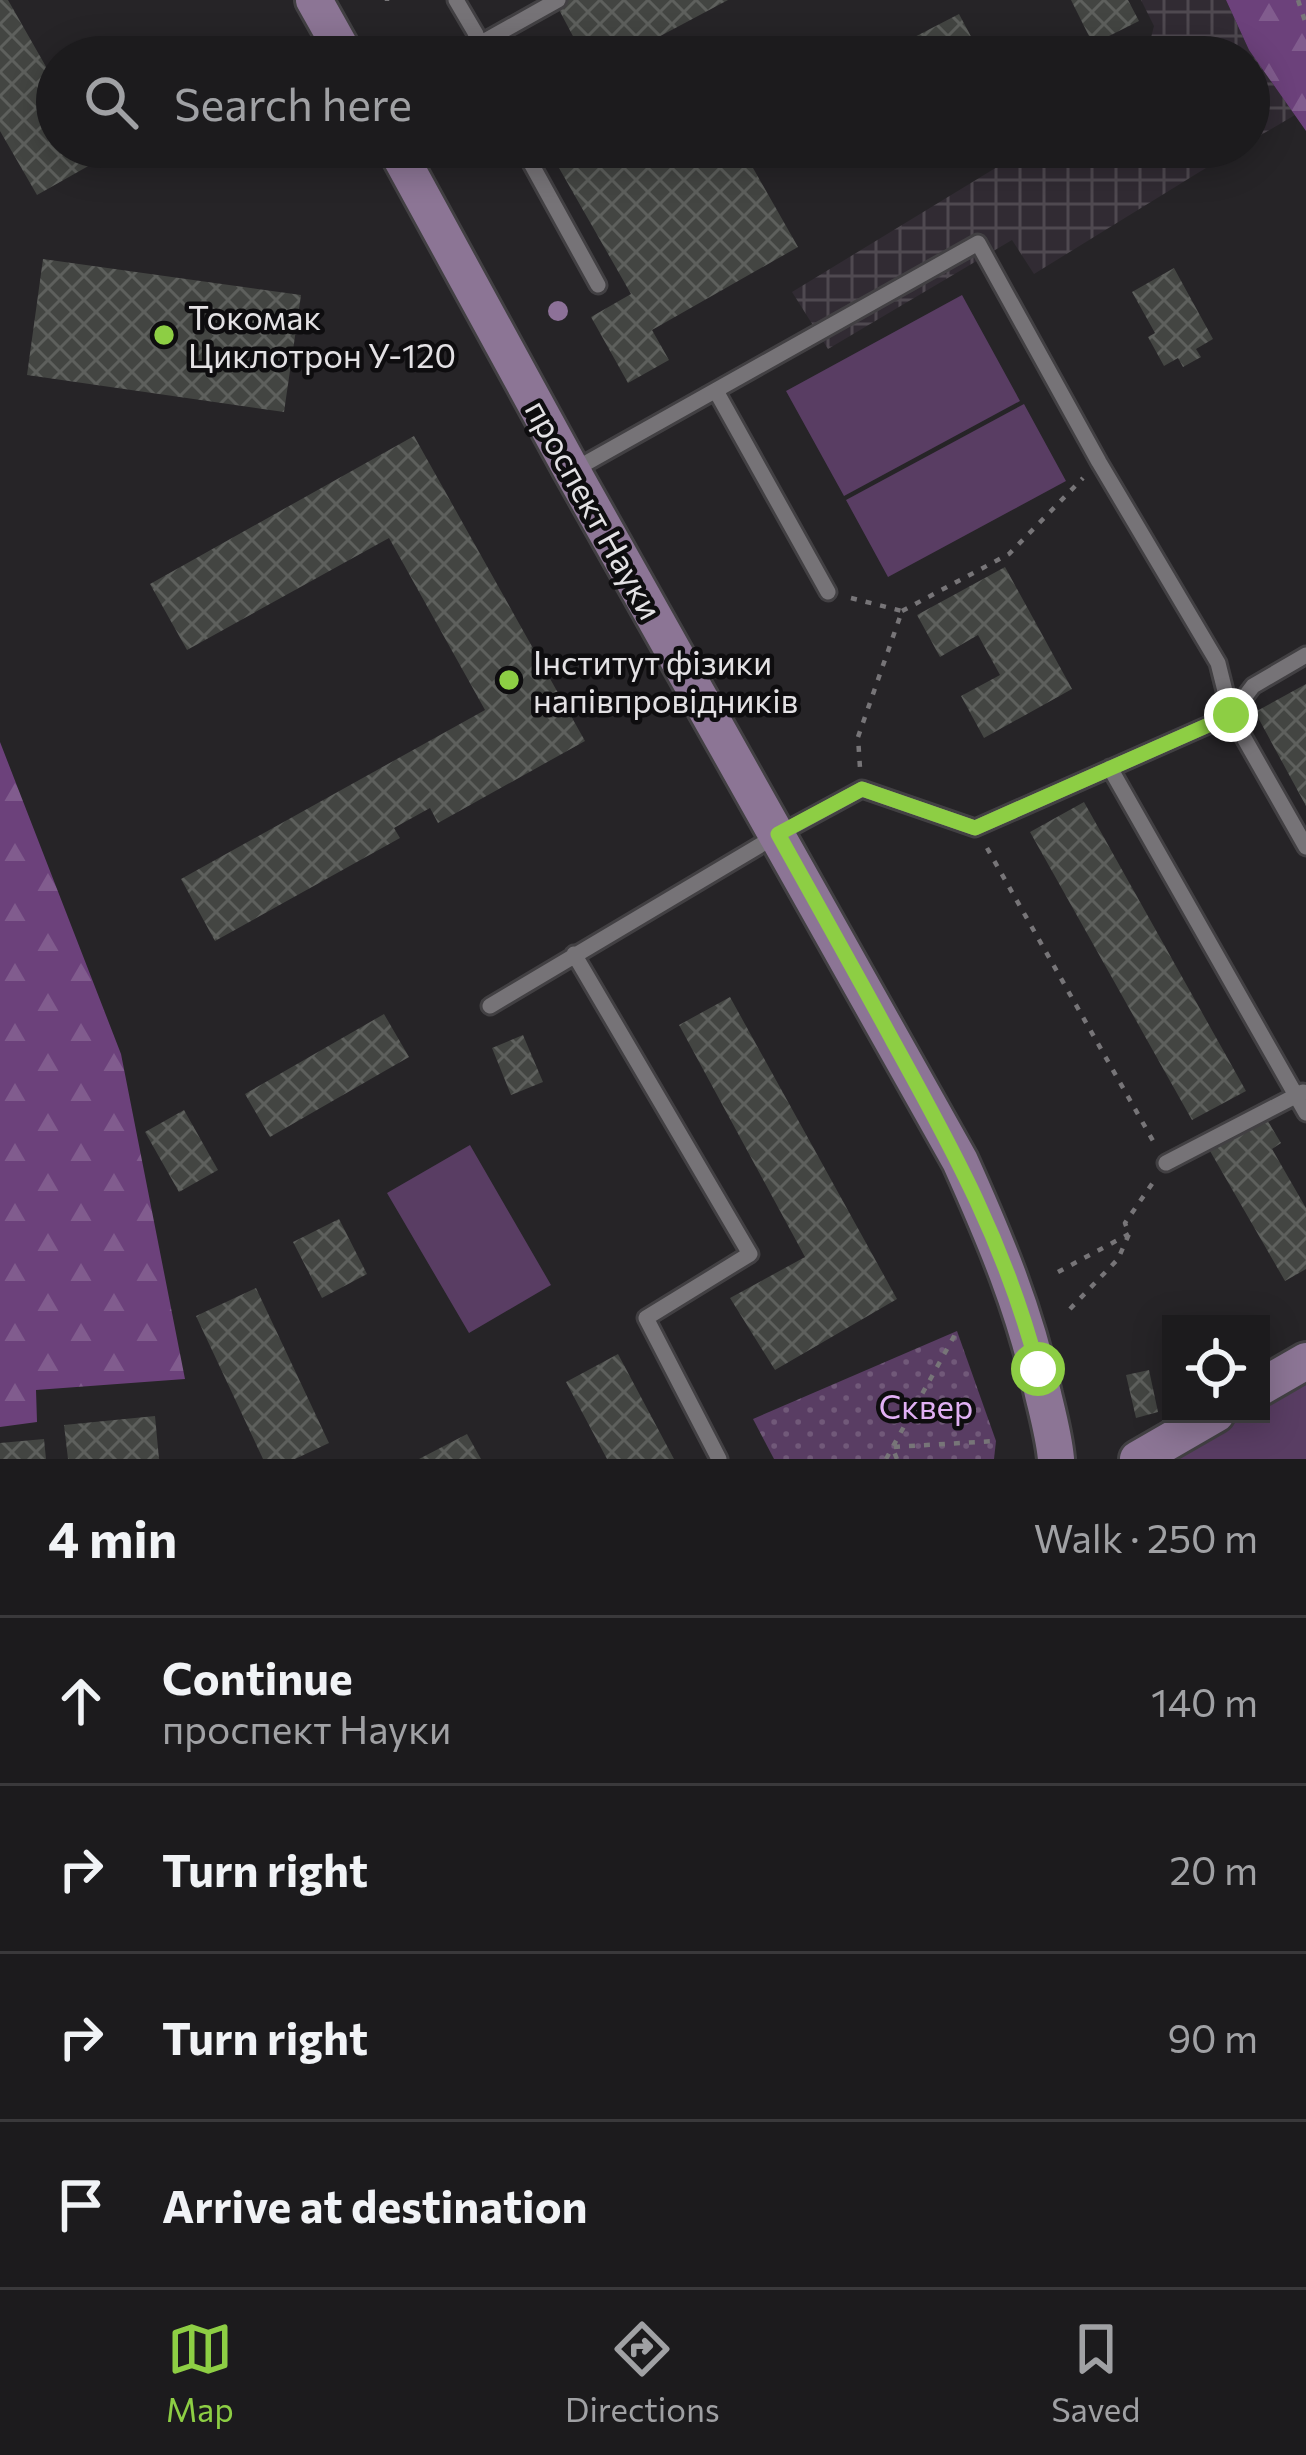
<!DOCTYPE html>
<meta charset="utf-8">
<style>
body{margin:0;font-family:Commissioner,sans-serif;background:#29282a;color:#f1f3f6}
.controls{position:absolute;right:36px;bottom:36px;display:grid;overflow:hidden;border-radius:0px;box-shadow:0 6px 30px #0003}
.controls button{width:108px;height:108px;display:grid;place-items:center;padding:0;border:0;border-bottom:3px solid #3a393b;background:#1c1b1d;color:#f1f3f6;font:60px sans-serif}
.stop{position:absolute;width:36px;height:36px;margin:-27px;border:9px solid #8dce44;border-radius:50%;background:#fff}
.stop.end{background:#8dce44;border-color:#fff;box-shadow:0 3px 12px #0008}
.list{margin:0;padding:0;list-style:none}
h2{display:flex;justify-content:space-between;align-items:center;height:156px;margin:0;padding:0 48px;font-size:51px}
h2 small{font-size:39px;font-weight:400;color:#a0a1a4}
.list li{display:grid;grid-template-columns:78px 1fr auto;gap:36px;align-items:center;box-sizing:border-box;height:168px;padding:0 48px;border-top:3px solid #3a393b}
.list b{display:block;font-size:45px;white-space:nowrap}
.list p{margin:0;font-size:39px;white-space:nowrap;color:#a0a1a4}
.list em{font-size:39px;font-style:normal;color:#a0a1a4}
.icon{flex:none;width:66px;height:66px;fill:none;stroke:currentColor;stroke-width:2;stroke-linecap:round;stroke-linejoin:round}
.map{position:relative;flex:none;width:1306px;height:1459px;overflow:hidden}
.search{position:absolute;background:#1c1b1d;box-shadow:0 6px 30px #0003;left:36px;right:36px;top:36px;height:132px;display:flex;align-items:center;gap:30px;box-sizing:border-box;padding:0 42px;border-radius:66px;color:#a0a1a4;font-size:45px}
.sheet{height:828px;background:#1c1b1d}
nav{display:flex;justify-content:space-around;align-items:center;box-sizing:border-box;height:168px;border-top:3px solid #3a393b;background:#1c1b1d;font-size:33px;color:#a0a1a4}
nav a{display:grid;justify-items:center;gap:6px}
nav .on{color:#8dce44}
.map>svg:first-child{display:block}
.industrial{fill:url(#industrial-grid)}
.grass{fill:#593d63}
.forest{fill:url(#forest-firs)}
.park{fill:url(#park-dots)}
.building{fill:url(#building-cross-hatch)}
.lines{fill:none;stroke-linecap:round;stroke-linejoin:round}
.lane-casing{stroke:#424043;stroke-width:21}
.secondary-casing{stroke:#424043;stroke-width:42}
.path{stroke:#777578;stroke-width:4.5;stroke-dasharray:6 9;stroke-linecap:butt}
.lane{stroke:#767377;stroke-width:15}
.secondary{stroke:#8c7595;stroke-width:36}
.tree{fill:#8d7198}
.route{stroke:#8dce44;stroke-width:15}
.poi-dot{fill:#8dce44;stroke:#0e0d0f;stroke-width:4.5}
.labels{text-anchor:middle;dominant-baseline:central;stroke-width:9;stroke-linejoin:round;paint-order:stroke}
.poi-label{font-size:33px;fill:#e3e1e4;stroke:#0e0d0f;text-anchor:start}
.street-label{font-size:33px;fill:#e3e1e4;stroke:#0e0d0f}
.park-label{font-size:33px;fill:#e1b0f4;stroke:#0e0d0f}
</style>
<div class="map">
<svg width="1306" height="1459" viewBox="0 0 1306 1459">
<defs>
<pattern id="industrial-grid" width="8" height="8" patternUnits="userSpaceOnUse" patternTransform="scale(3)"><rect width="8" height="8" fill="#312b33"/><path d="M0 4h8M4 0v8" fill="none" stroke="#4f4950"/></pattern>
<pattern id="forest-firs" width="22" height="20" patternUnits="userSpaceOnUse" patternTransform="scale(3)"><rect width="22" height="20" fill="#6c417b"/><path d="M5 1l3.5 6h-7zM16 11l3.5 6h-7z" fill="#815c8e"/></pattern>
<pattern id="park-dots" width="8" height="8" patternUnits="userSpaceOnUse" patternTransform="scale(3)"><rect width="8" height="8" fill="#593d63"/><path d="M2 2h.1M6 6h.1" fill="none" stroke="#715979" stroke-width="1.8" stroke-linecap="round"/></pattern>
<pattern id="building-cross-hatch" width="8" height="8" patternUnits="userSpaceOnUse" patternTransform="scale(3)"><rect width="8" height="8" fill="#434542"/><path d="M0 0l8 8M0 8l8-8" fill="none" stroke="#5e605d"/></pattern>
</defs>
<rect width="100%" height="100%" fill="#262427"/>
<path class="industrial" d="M1141 0H1226L1249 50 1295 115 1249 142V57H1146L1154 26Z
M1030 147H1240L1034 274 1012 240 828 349 792 292Z"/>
<path class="grass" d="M962 295 1020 401 844 496 786 391Z
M1024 404 1066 481 888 577 846 500Z
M470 1145 551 1285 469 1333 387 1193Z
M1306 1379V1459H1169L1166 1457 1243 1414H1261V1404Z"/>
<path class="forest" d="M1226 0H1306V131L1249 50Z
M0 742 121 1054 185 1379 36 1390 37 1422 0 1427Z"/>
<path class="park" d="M957 1331 996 1441 994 1459H774L753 1419Z"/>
<path class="building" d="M0 0H8L57 86V147H92L99 160 37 195 0 131Z
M568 0H728L621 57H584L557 6Z
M1071 0H1128L1139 21 1093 44Z
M959 14 982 57H906L899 45Z
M547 147H741L798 247 652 330 669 360 628 383 591 317 631 294Z
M43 259 301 295 284 412 27 375Z
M1174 268 1213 339 1196 349 1201 357 1183 367 1178 358 1164 366 1148 337 1155 333 1132 292Z
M414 436 585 741 438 823 430 808 394 828 400 838 215 941 181 879 485 710 389 538 187 650 150 584Z
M1005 567 1072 689 984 738 961 696 1000 675 978 635 940 657 917 615Z
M1306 684V806L1255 712Z
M1084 802 1246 1091 1192 1120 1030 832Z
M730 997 897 1299 775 1370 730 1298 805 1257 679 1025Z
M384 1014 409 1057 270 1137 245 1094Z
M523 1035 543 1082 511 1095 492 1048Z
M184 1110 218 1170 179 1192 145 1132Z
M1266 1118 1281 1143 1272 1149 1306 1208V1269L1285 1281 1210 1151Z
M339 1219 367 1274 322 1298 293 1242Z
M256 1288 329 1443 295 1459H263L196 1316Z
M618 1354 674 1459H607L566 1382Z
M1149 1370 1158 1412 1136 1418 1126 1375Z
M155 1416 159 1459H68L64 1425Z
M467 1434 481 1459H419Z
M44 1439 46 1459H0V1443Z"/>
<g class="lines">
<defs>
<path id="lane" d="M456 0 476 34 473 52
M474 47 558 0
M522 147 598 285
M716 391 828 592
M572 471 978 243 1099 462 1218 663 1231 715 1306 847
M1110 768 1306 1113
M574 954 750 1254 646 1318 719 1459
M490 1006 779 834 862 789 975 828 1231 715 1253 686 1306 655
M1166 1163 1303 1092"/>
<path id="secondary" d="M314 0 346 57
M395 147 572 471 960 1161C995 1239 1025 1310 1043 1394 1048 1415 1054 1437 1056 1459
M1261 1387 1306 1361
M1138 1459 1216 1414"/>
</defs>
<use href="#lane" class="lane-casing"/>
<use href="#secondary" class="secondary-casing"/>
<path class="path" d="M1298 0 1306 24
M387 1V0
M851 598 902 611 858 737 860 768
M902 611 1009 554 1083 478
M987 848 1156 1146
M1058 1272 1129 1234
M1070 1309 1118 1259 1129 1234 1125 1223 1154 1181
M886 1459 957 1331
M897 1459 892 1447 996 1441"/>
<use href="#lane" class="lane"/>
<use href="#secondary" class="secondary"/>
</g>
<circle class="tree" cx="558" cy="311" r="10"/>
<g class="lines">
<path class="route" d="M1038 1369C1006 1246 955 1153 894 1043 856 973 817 904 778 834L862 789 975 828 1231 715"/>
</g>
<g class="poi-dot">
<circle cx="164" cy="335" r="12"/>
<circle cx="509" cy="680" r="12"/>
</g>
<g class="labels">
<g class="poi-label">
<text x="188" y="316">Токомак<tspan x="188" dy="38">Циклотрон У-120</tspan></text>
<text x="533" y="661">Інститут фізики<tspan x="533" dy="38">напівпровідників</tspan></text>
</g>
<g class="street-label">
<text transform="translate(595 509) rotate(61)">проспект Науки</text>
</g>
<g class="park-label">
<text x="926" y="1405">Сквер</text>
</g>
</g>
</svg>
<div class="controls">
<button><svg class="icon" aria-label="locate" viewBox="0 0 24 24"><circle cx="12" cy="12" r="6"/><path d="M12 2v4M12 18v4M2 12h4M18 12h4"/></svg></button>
</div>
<div class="stop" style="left:1038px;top:1369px"></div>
<div class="stop end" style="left:1231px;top:715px"></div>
<div class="search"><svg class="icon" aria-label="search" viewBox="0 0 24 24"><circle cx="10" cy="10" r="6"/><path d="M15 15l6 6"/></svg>Search here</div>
</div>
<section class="sheet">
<h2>4 min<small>Walk · 250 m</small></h2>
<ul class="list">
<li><svg class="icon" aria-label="ahead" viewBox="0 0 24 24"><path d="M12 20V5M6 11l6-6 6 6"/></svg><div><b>Continue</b><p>проспект Науки</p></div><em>140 m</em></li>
<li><svg class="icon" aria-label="right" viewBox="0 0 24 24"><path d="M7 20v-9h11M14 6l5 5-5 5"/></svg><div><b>Turn right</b></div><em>20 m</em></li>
<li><svg class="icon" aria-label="right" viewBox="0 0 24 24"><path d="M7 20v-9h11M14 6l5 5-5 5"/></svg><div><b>Turn right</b></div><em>90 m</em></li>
<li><svg class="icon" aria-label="arrive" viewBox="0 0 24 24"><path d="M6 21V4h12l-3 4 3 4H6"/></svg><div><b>Arrive at destination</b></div></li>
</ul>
</section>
<nav>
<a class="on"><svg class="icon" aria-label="map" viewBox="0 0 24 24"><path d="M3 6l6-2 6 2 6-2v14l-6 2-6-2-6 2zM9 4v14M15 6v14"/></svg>Map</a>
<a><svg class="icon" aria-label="directions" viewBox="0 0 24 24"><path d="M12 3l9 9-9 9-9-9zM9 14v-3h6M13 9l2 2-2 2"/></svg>Directions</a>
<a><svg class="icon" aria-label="saved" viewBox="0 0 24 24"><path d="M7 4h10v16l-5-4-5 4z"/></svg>Saved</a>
</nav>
